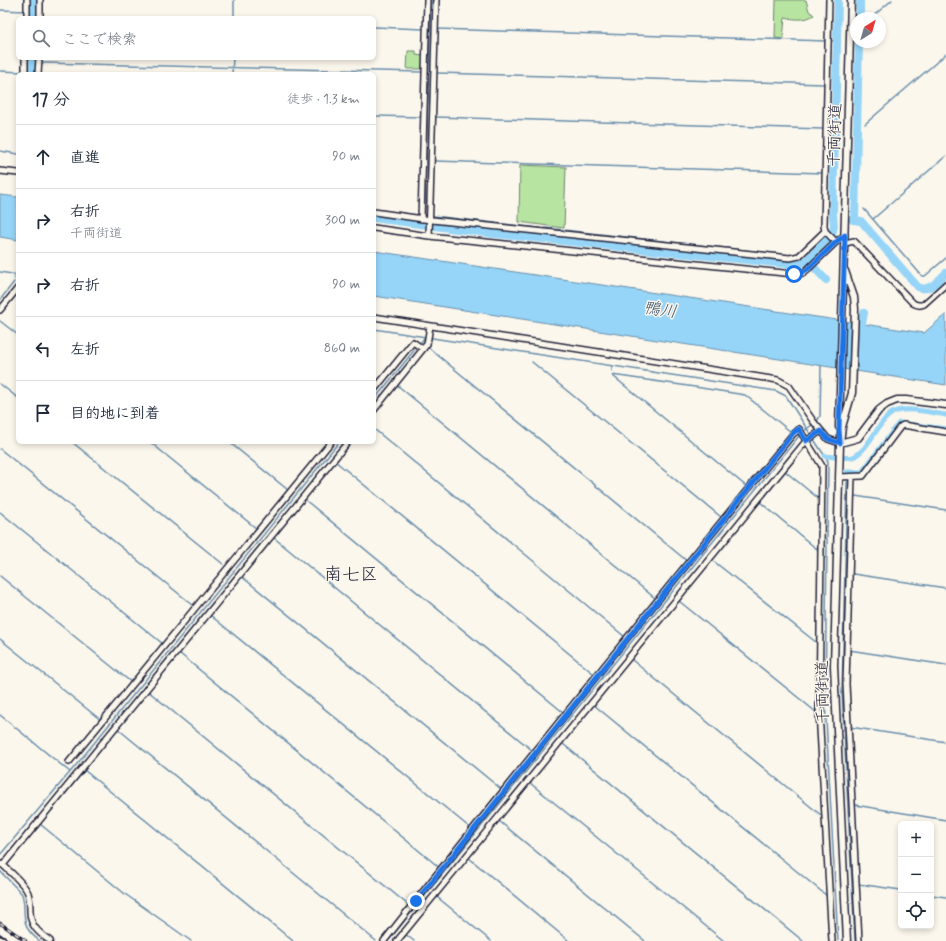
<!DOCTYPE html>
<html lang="ja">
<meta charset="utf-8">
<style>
body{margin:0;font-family:Mynerve,"Klee One",sans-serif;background:#f2f2f3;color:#1f2937}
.controls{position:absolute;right:12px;bottom:12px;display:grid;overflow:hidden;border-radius:6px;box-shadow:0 2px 6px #0003}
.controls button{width:36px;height:36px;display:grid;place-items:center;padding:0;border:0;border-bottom:1px solid #e0e1e3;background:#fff;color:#1f2937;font:20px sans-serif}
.compass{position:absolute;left:850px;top:12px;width:36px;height:36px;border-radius:50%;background:#fff;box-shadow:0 2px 6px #0003;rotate:37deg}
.stop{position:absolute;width:12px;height:12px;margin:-9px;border:3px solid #1a73e8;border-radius:50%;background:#fff}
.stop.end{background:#1a73e8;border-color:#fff;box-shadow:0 1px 4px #0008}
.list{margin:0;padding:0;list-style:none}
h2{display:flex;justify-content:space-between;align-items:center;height:52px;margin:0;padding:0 16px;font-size:17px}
h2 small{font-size:13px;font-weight:400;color:#747a83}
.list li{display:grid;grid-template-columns:26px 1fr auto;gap:12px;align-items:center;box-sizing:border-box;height:64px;padding:0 16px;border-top:1px solid #e0e1e3}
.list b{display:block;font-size:15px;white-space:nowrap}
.list p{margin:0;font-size:13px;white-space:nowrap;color:#747a83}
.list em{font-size:13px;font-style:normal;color:#747a83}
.icon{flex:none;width:22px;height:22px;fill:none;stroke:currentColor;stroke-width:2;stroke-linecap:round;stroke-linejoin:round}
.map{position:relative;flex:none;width:946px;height:941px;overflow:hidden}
.search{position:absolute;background:#fff;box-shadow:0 2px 6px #0003;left:16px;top:16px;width:360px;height:44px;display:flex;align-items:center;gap:10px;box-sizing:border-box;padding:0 14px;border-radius:6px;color:#747a83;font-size:15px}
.panel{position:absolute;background:#fff;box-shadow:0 2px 6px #0003;left:16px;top:72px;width:360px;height:372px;border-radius:6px}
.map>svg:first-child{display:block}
.green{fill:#b7e4a1;stroke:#6c836e}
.water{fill:#96d5f7;stroke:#688dac}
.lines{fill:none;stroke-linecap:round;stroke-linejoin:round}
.stream{stroke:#688dac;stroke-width:1.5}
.canal{stroke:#96d5f7;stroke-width:5}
.river{stroke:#96d5f7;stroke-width:8}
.minor-casing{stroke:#22223b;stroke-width:8}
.tertiary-casing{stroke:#22223b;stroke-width:9}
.secondary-casing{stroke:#22223b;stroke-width:10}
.minor{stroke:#fbf7ec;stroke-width:5}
.tertiary{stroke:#fbf7ec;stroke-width:6}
.secondary{stroke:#fbf7ec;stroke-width:7}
.rail-casing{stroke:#22223b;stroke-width:3}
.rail{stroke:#fbf7ec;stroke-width:1.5;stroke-dasharray:4.5;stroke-linecap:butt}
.route{stroke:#1a73e8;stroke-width:5}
.labels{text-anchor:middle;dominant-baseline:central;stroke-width:3;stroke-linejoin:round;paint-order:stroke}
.street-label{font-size:16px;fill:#22223b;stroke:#fbf7ec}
.water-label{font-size:17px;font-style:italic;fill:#455873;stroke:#fbf7ec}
.quarter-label{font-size:18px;fill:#22223b;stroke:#fbf7ec}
</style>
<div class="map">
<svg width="946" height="941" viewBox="0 0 946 941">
<rect width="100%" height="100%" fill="#fbf7ec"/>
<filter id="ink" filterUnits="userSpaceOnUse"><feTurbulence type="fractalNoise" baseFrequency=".025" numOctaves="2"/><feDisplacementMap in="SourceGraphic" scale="8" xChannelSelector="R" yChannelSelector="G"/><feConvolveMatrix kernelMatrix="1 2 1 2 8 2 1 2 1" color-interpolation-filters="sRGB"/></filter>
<g filter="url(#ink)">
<path class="green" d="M776 0H806L809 11 814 15C805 21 795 19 785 18L783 39 775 38Z
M408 51H416V55L423 56 422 69H407Z
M520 165 566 167 564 228 519 222Z"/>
<path class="water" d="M0 195 18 197V240L0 237Z
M374 251 924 333 946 314V385L374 296Z"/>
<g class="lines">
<path class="stream" d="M0 10 25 11
M31 11H33
M33 18H34
M234 18V0
M871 18 892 0
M374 27 423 29
M438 29 826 41
M832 41H837
M31 62H33
M43 63 422 72
M0 71 23 72
M29 72H31
M438 73 823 84
M232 74 233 58
M834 85H836
M374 116 422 117
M436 117 823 129
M865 124 946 54
M857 125H859
M832 129H835
M0 151 18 154
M435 161 823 173
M831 173 834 174
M855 208 857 209
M864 209 922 276H925L946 258
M433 216 539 228
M873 219 946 156
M424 225 431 0
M545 228 789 255
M803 258 807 260
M0 272 18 275
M0 300 14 282
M0 321 18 335
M374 329 776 391 786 396 811 435
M429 348 687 561
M532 362 721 517
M612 371V366
M612 375 695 387 745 395 791 432
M613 376 747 487
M0 384 18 398
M397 385 656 599
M374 400 425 337
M374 429 625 637
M804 431 817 421 820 416 821 366
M813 438 828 461 825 701 838 941
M72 442 223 564
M150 442 257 529
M229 442 288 490
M0 449 194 606
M335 461 594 674
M786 472 819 499
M847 482 842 693 855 941
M855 496 946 510
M304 499 564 713
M760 502 818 550
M0 512 163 644
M273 537 533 751
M712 560 817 643
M853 574 946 588
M0 576 132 683
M241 576 501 789
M679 601 816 712
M210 615 469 827
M0 639 102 721
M849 650 946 665
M179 653 440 868
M632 660 822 816
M148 691 407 904
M594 705 827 896
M0 715 70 772
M850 727 946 742
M118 729 376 941
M563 744 803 941
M84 770 293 941
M84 771 40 824 125 894 191 941
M530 783 724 941
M855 805 946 820
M499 821 645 941
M0 855 77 764 339 442
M469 858 569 941
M6 865 37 828
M0 871 22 894C28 914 17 925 40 941
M858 884 901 890
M931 895 946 897
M437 897 491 941
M405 934 414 941
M388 941 799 436
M401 941 406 935"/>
<path class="canal" d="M16 278 17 275
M825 456C831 456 847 459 853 457 871 449 879 416 897 411 912 407 931 413 946 415
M847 474V472H862L899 423 946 429"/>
<path class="river" d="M33 18V0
M860 18V0
M31 74 32 58
M374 218 495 234 796 265 800 264 807 260 832 234 834 226 833 214 838 0
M853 220 861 221 918 287C929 293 938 280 946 273
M855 220 859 42
M807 260 826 280
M860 334 864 313"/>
<defs>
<path id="minor" d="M829 0 824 226 825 231 836 242
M27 18V0
M40 18V0
M25 74V58
M38 74 39 58
M0 171 18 173
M374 212 423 219 790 258 799 256 825 231
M421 219 427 0
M374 228 429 236 794 274 803 273 809 268 836 242 845 235
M429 236 436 0
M845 243 854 241 913 303C916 305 920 306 924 304L946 284
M0 310 18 288
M374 317 778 380 789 386 813 421 828 439 840 443
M374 390 413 342 423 349
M374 410 427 344 430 326
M839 477 863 476 900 427 903 425 946 432
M852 477 846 684 859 941
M69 762 331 442
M0 864 3 865C10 872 24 883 28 893 30 899 30 905 30 911 30 926 39 933 50 941
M3 865 348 442
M0 939 4 941
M384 941C518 771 656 602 793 434L799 429 822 466 819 711 832 941
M397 941 806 441 821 431"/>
<path id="tertiary" d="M845 271 854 297 855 309 852 393 842 427 840 443 834 666 847 941
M839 427 851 0
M840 443 858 438 879 410 887 404 897 400H906L946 405"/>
<path id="secondary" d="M0 929 17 941"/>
</defs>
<use href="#minor" class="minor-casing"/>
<use href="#tertiary" class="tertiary-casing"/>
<use href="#secondary" class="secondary-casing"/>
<use href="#minor" class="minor"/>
<use href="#tertiary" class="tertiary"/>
<use href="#secondary" class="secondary"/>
<defs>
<path id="rail" d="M0 923 26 941"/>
</defs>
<use href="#rail" class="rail-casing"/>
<use href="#rail" class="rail"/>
</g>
</g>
<g class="lines" filter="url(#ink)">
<path class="route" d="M416 901 794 432 799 429 806 441 821 431 828 439 840 443 839 429 845 235 836 242 809 268 803 272 794 274"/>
</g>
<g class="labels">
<g class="street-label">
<text transform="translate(835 135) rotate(-88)">千両街道</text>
<text transform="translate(823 692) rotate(-91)">千両街道</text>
</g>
<g class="water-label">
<text transform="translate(660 310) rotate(8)">鴨川</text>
</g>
<g class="quarter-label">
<text x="351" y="575">南七区</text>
</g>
</g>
</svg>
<div class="controls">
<button>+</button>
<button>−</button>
<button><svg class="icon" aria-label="locate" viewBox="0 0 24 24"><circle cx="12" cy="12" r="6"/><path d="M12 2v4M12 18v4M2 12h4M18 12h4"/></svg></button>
</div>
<svg class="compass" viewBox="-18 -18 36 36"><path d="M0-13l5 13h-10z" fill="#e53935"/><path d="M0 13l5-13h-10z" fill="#747a83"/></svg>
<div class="stop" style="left:794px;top:274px"></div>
<div class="stop end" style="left:416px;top:901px"></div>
<div class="search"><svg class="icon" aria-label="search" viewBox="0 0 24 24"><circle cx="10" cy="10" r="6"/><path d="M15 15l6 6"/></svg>ここで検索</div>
<section class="panel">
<h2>17 分<small>徒歩 · 1.3 km</small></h2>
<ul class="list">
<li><svg class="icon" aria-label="ahead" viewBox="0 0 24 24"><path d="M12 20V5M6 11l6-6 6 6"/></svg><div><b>直進</b></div><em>90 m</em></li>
<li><svg class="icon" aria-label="right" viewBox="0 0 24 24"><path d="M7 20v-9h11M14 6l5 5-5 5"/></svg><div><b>右折</b><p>千両街道</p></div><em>300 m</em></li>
<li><svg class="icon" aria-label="right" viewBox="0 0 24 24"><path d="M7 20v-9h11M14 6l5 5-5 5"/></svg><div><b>右折</b></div><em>90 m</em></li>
<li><svg class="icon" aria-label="left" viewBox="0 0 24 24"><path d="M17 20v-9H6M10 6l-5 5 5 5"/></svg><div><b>左折</b></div><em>860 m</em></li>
<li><svg class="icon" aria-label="arrive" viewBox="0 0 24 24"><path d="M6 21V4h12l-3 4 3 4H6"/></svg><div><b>目的地に到着</b></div></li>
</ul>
</section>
</div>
